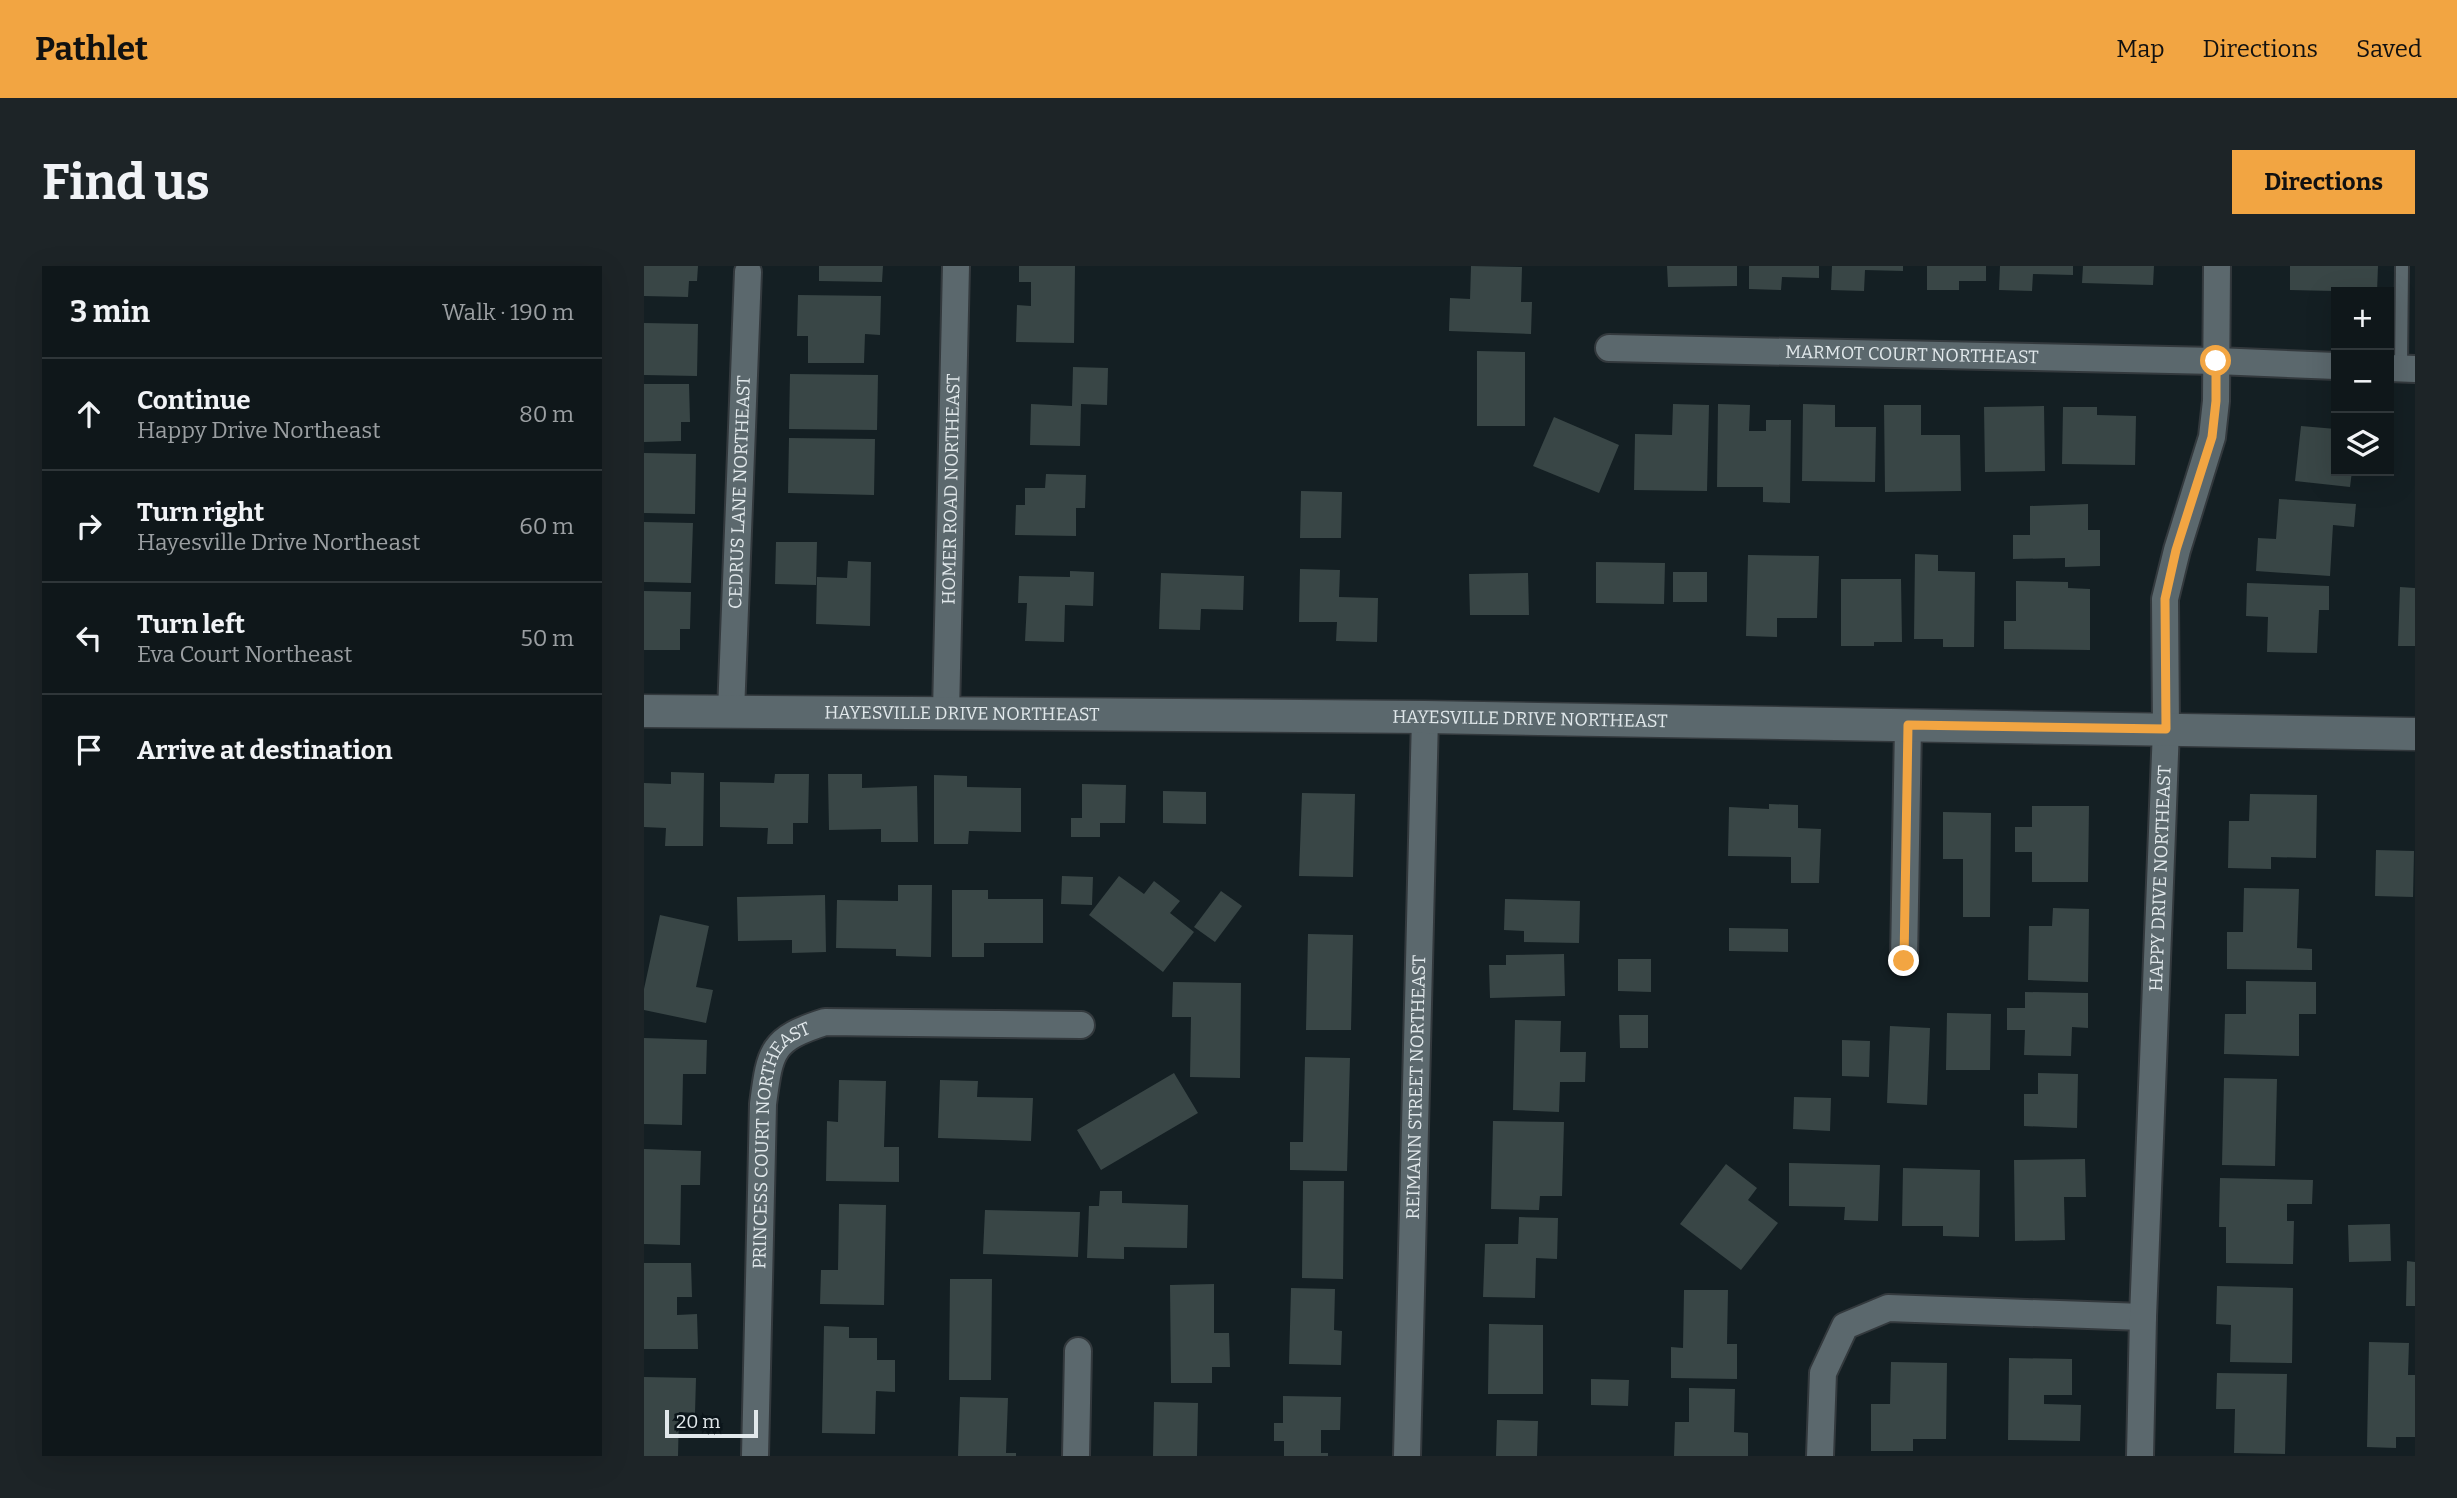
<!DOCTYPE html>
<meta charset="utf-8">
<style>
body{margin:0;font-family:Bitter,serif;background:#1d2427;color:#f1f3f6}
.controls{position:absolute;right:21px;top:21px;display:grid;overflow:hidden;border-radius:0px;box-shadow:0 7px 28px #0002}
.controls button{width:63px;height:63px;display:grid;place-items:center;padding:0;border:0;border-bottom:2px solid #2f3639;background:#0f171a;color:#f1f3f6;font:35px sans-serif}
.scale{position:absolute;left:21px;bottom:18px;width:93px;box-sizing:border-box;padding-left:7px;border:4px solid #e1e8eb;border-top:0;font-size:19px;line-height:24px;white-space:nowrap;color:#e1e8eb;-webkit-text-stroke:5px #0b151a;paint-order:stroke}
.stop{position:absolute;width:21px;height:21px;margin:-16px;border:5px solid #f2a542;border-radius:50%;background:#fff}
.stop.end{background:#f2a542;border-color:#fff;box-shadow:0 2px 7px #0008}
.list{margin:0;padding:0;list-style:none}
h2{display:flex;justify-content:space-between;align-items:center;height:91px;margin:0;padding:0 28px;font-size:30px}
h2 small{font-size:23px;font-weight:400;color:#9b9fa2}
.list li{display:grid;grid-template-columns:46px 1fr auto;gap:21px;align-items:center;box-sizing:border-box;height:112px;padding:0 28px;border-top:2px solid #2f3639}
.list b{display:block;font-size:26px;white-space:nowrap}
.list p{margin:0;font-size:23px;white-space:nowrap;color:#9b9fa2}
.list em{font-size:23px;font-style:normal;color:#9b9fa2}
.icon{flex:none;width:38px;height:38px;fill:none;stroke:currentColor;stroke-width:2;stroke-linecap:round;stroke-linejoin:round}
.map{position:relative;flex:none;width:1771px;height:1190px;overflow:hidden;border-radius:0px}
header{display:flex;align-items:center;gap:42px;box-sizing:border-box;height:98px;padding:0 35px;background:#f2a542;color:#111}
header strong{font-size:33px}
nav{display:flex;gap:38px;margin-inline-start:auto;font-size:24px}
.intro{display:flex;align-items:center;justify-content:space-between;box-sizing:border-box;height:168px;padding:0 42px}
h1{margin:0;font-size:49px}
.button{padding:18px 32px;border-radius:0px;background:#f2a542;color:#111;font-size:24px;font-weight:700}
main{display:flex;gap:42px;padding:0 42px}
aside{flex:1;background:#0f171a;border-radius:0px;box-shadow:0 7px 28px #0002}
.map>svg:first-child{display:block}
.building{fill:#394646}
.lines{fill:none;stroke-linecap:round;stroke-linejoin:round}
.service-casing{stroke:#33393d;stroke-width:16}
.minor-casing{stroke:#33393d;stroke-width:30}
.tertiary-casing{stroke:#33393d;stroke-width:35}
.service{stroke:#5b686d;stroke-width:12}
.minor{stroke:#5b686d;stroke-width:26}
.tertiary{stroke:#5b686d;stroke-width:32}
.route{stroke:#f2a542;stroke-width:9}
.labels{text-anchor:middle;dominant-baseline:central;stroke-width:7;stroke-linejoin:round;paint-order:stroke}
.street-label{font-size:18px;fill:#e1e8eb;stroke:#0b151a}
</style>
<header>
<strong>Pathlet</strong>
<nav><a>Map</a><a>Directions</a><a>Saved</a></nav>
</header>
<div class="intro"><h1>Find us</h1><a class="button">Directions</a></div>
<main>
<aside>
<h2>3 min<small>Walk · 190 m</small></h2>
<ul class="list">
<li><svg class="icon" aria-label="ahead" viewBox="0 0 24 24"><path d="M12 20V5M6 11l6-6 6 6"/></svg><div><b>Continue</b><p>Happy Drive Northeast</p></div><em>80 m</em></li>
<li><svg class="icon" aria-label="right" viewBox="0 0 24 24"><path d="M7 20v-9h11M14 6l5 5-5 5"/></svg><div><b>Turn right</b><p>Hayesville Drive Northeast</p></div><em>60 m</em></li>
<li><svg class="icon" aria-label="left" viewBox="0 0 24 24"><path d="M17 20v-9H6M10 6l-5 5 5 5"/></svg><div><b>Turn left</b><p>Eva Court Northeast</p></div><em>50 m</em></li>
<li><svg class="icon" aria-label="arrive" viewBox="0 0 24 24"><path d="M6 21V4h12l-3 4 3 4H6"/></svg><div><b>Arrive at destination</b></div></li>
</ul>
</aside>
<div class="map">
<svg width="1771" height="1190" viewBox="0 0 1771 1190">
<rect width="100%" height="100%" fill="#141f23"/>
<path class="building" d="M0 0H54L53 15H45L44 31 0 30Z
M175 0H239L238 16 175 15Z
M375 0H431L430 77 372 76 373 39 387 40V16H375Z
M827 0 878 1 877 36H888L887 68 805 65 806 32 826 33Z
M1023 0H1093V20L1024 21Z
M1105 0H1175V12L1138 11 1137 24 1105 23Z
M1188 0H1259V5L1221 4 1220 25 1187 24Z
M1283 0H1342V15H1315V24H1283Z
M1356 0H1429V9L1389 8 1388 25 1355 24Z
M1439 0H1510L1509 19 1438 17Z
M1646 0H1734L1733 26 1646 24Z
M154 29 237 30 236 69 221 68 220 97H164V70H153Z
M0 57 54 58 53 110 0 109Z
M833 85 881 86V160H833Z
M429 101 464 102 463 139 437 138 436 180 386 179 387 138 428 140Z
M146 108 234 109 233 164 145 163Z
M0 118H45L46 156H37V175L0 176Z
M1029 138 1065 139 1063 225 990 224 991 168 1028 169Z
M1074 138 1106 139 1105 165H1122V154H1147L1146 237 1119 236V221H1073Z
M1159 138 1191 139V161H1232L1231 216 1158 215Z
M1240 139H1277V169H1316L1317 225 1241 226Z
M1400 140 1401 205 1341 206 1340 141Z
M1419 141H1453V149L1492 150 1491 199 1418 198Z
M910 151 975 179 955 227 889 200Z
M1657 160 1692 163V205H1708L1706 221 1651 215Z
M145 172 231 173 230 229 144 227Z
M0 187 52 188 51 248 0 247Z
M402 208 442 209 441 242H432V270L371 269 372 239H381V222H401Z
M657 225 698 226 697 272H656Z
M1635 233 1712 238 1710 261 1689 259 1686 310 1612 305 1614 272 1632 273Z
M1444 238V264H1456V300L1421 301V292L1369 293V269H1386V240Z
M0 256 49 257 47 317 0 316Z
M132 276H173L172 319 131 318Z
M1271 288 1294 289V305L1331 306 1330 381H1299V373H1270Z
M1104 289 1175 290 1173 352H1133V371L1102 370Z
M204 295 227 296 226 360 172 358 173 311 203 312Z
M952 296 1021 297 1020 338 952 337Z
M656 303 696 304 695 331 734 332 733 376 692 375 693 356H655Z
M426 305 450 306 449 340 421 339 420 376 381 375 383 337H374L375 310 426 311Z
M1029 306H1063V336H1029Z
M517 307 600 310 599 344 557 343 556 364 515 363Z
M884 307 885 349H826L825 308Z
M1197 313H1257L1258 376H1230V380H1197Z
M1372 315 1424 316V322L1446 323V384L1360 383V355H1372Z
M1603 317 1685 320V344H1675L1673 387 1623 386 1624 351 1602 350Z
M1756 321 1771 322V380H1754Z
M0 325 47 326 46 363H36V384H0Z
M27 506 60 507 59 580H21L22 562 0 561V517L27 518Z
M131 508H165L164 557H149V578H123L124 562 76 561V516L130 517Z
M184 508H218V522L273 520 274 576H237V563L185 564Z
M290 509 323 510V521L377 522V566L325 565 324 578H290Z
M438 518 482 519 481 557H456V571H427V552H438Z
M519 525 562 526V558L519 557Z
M658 527 711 528 709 611 655 610Z
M1606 528 1673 529 1672 592 1627 591V603L1584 602 1585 555H1605Z
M1125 538 1154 539V562L1177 563 1175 617H1147V591L1084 590 1085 541 1125 543Z
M1388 540H1445L1444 616H1388V586H1371V561H1388Z
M1299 546 1347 547 1346 651H1319V593H1299Z
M1732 584 1770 585 1769 631 1731 630Z
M418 610 449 611 448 639 417 638Z
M475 610 500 628 510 615 536 635 526 647 550 666 519 706 445 649Z
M254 619H288L287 691 252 690V683L192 682 193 634 254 635Z
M1600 622 1655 623 1653 682 1668 683V704L1583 703V666H1599Z
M308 624H344V633H399V677H340V691H308Z
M577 625 598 640 571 676 550 661Z
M181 629 182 686 148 687V674L94 675 93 631Z
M861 633 936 635 935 677 880 676V665L860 664Z
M1409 642 1445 643 1444 716 1384 714 1385 660H1408Z
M16 649 65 660 52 721 69 724 62 757 0 744V723Z
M1085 662 1144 663V686L1085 685Z
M664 668 709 669 707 764H662Z
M920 688 921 730 846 732 845 699H862V689Z
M974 693H1007V726L974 725Z
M1602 715 1672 716V748H1655V790L1580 788 1581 748H1602Z
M529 716 597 717 596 812 546 811 547 751H528Z
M1381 726 1444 727V762L1428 761 1427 790 1380 789 1381 764H1363V742H1381Z
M1303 747 1347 748 1346 804H1302Z
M975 749H1004V782H976Z
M871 754 917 755 916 786H942L941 816H916L915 846 869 844Z
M1246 760 1286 762 1283 839 1243 837Z
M0 772 63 774 62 808H39L38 859 0 858Z
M1198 774 1226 775 1225 811 1198 810Z
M661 791 706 792 703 905 646 904V876H659Z
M530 807 554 847 457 904 433 864Z
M1394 807 1434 808 1433 862 1380 860V828H1394Z
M1580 812 1633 813 1631 900 1578 899Z
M195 814 242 815 240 881H255V916L182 915 183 855 194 856Z
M296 814 334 815 333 831 389 832 387 875 294 872Z
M1150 831 1187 832 1186 865 1149 863Z
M849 855 920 856 918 930H896L895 944 847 943Z
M0 883 57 885 56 919H37L36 979 0 978Z
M1441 893 1442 931H1420L1421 974 1371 975 1370 894Z
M1145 897 1236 899 1234 955 1200 954 1201 941 1145 940Z
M1082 898 1113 922 1104 934 1134 957 1097 1004 1036 958Z
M1259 902 1336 904 1335 971 1299 970V960H1258Z
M1576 912 1669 914 1668 938H1643V955H1650L1649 998 1582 997V961H1575Z
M659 915H700L699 1013 658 1012Z
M456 925H478V937L544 939 543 982 480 981V993L443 992 445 940H455Z
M195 938 242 939 240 1039 176 1038 177 1004H194Z
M341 944 436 946 434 991 339 988Z
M875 951 914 952 913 993 892 992 891 1032 839 1031 841 978H874Z
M1746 958 1747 995 1705 996 1704 959Z
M1763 995 1771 996V1040H1762Z
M0 997H47L48 1031H33V1049L53 1048 54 1083H0Z
M306 1013H348L347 1114H305Z
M570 1018V1067H585L586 1101H568V1117H527L526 1019Z
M1573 1020 1649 1022 1648 1097 1586 1096 1587 1059 1572 1058Z
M647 1022 691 1023 690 1064 698 1065 697 1099 645 1098Z
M1040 1024H1084L1083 1078H1093V1113L1027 1112V1081L1039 1082Z
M845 1058 899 1059V1128H844Z
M180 1060 205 1061V1072H233V1094H251V1126L232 1125 231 1168 178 1167Z
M1725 1076 1765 1077 1764 1109H1771V1171H1752V1182L1723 1181Z
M1365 1092 1428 1093V1129H1400V1138L1437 1139 1436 1175 1364 1174Z
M1247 1096 1303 1097 1302 1173H1269V1185H1227V1138H1246Z
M1573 1107 1643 1108 1641 1188 1590 1187 1591 1143H1572Z
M0 1111 52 1112 51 1147 35 1146 34 1190H0Z
M947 1113 985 1114 984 1140 947 1139Z
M1045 1122 1091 1123 1090 1166 1104 1167V1190H1030L1031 1156H1045Z
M639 1130 697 1131 696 1164H677V1187H684V1190H640V1175H630V1157H639Z
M316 1131 364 1132 362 1187H372V1190H314Z
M510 1136 554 1137 553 1190H509Z
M853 1154 894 1155 893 1190H852Z"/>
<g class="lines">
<defs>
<path id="service" d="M1757 103 1758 0"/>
<g id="minor">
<path id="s1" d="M965 82 1572 95 1692 100"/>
<path d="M1745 102 1771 103"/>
<path id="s2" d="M87 446 104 6"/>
<path id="s3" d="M302 447 312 0"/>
<path d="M1260 695 1264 459"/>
<path id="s4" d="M111 1190 119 838C126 785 127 773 181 756L437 759"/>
<path d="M432 1190 434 1085"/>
<path id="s5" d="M763 1190 781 451"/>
<path d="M1176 1190 1179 1107 1201 1060 1244 1042 1499 1051"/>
<path id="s6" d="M1496 1190 1499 1051 1522 463 1521 333 1533 284 1568 171 1572 135 1573 0"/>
</g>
<g id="tertiary">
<path id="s7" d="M0 445 781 451 1771 468"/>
</g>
</defs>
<use href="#service" class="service-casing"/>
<use href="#minor" class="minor-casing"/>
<use href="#tertiary" class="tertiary-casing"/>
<use href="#service" class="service"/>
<use href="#minor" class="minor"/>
<use href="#tertiary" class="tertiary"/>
</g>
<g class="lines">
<path class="route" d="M1260 695 1264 459 1522 463 1521 333 1532 284 1568 171 1572 135V95"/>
</g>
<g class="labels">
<g class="street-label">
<text stroke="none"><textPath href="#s1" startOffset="303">MARMOT COURT NORTHEAST</textPath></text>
<text stroke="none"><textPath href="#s3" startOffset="224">HOMER ROAD NORTHEAST</textPath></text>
<text stroke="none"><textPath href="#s2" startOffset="220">CEDRUS LANE NORTHEAST</textPath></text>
<text stroke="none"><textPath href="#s7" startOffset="318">HAYESVILLE DRIVE NORTHEAST</textPath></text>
<text stroke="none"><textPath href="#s7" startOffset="886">HAYESVILLE DRIVE NORTHEAST</textPath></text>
<text stroke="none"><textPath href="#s6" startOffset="578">HAPPY DRIVE NORTHEAST</textPath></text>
<text stroke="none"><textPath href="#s5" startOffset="369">REIMANN STREET NORTHEAST</textPath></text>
<text stroke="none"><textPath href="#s4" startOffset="318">PRINCESS COURT NORTHEAST</textPath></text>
</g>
</g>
</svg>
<div class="controls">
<button>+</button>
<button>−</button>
<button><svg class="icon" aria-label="layers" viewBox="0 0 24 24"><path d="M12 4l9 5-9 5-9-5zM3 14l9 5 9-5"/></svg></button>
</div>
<div class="scale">20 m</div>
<div class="stop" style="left:1572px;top:95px"></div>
<div class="stop end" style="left:1260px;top:695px"></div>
</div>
</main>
